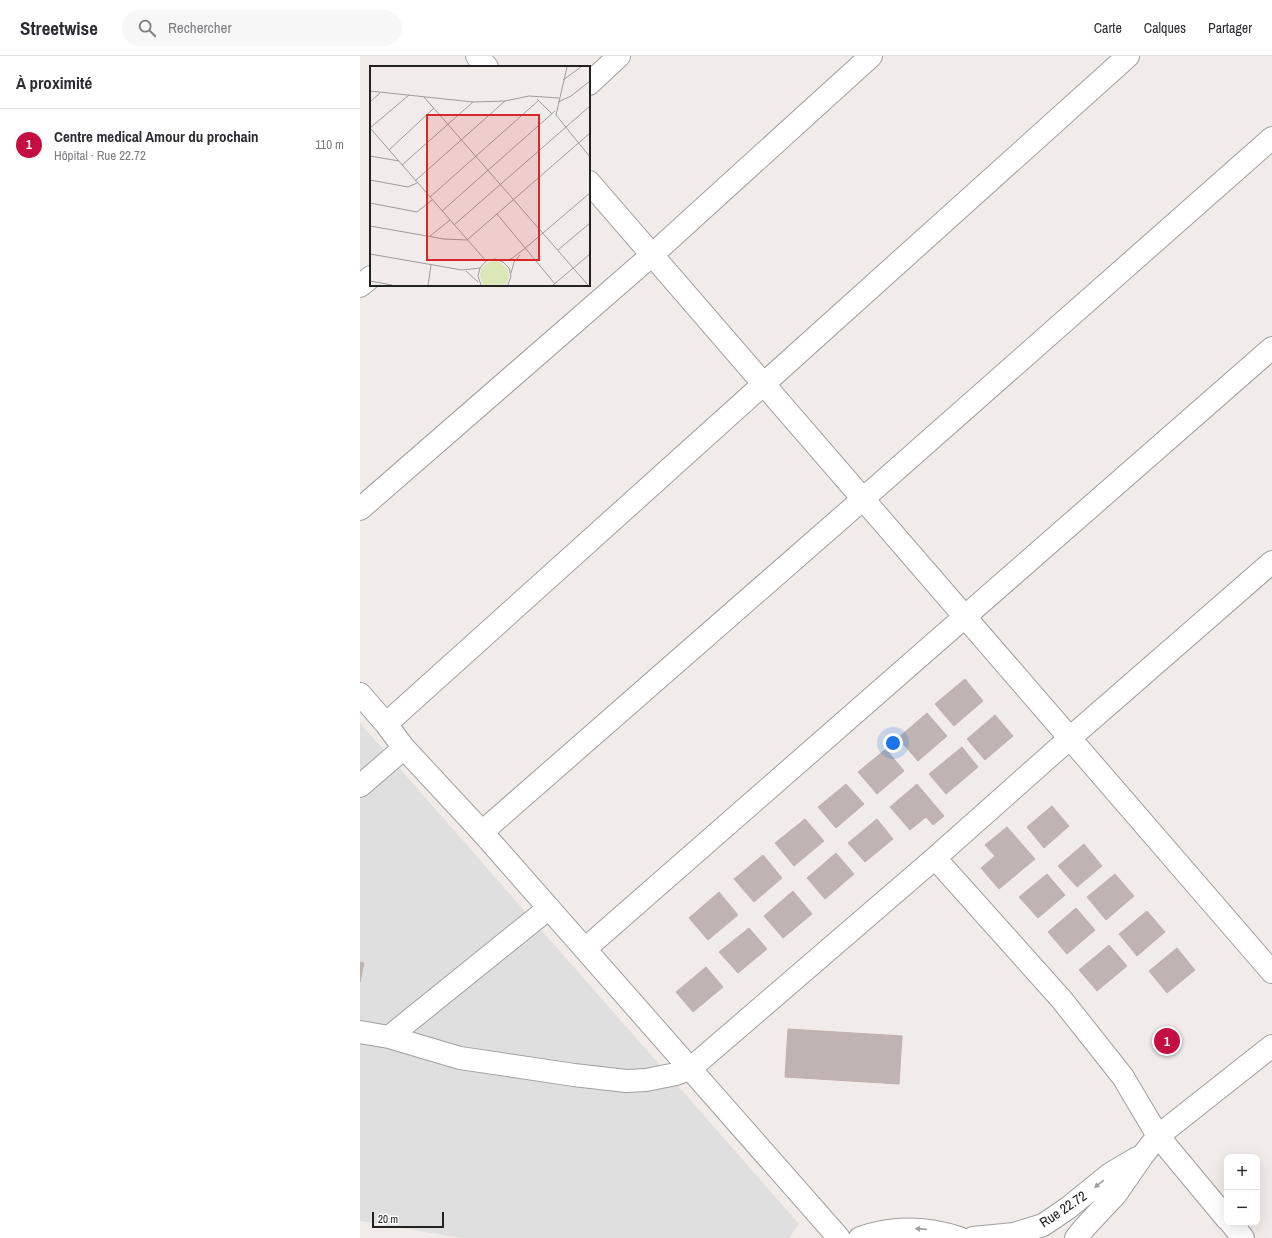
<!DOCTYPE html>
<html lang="fr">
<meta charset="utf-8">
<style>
body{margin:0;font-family:"Archivo Narrow",sans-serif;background:#f7f7f7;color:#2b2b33}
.controls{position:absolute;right:12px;bottom:12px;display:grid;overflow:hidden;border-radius:8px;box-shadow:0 4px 16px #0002}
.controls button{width:36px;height:36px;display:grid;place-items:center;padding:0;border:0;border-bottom:1px solid #e1e1e2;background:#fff;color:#2b2b33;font:20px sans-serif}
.scale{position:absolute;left:12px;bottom:10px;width:72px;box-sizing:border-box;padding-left:4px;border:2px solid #222;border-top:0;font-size:11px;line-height:14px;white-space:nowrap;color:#222;-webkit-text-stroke:3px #fff;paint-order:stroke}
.you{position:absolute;left:533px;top:687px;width:14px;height:14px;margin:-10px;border:3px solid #fff;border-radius:50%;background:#1a73e8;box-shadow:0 0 0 6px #1a73e833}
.badge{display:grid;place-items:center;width:26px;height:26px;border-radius:50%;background:#c50e42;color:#fff;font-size:13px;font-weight:700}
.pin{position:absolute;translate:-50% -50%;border:2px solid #fff;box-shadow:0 1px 4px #0006}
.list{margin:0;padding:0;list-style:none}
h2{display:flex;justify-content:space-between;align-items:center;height:52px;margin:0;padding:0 16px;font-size:17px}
h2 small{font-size:13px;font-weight:400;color:#7c7c81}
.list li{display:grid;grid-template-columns:26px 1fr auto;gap:12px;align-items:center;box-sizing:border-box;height:72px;padding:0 16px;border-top:1px solid #e1e1e2}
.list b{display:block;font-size:15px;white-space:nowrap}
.list p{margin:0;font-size:13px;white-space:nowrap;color:#7c7c81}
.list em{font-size:13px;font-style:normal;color:#7c7c81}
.icon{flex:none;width:22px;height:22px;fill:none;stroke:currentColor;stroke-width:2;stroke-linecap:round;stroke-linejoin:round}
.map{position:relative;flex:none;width:912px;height:1182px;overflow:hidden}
header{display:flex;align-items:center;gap:24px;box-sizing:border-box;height:56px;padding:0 20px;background:#fff;border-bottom:1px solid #e1e1e2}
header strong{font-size:19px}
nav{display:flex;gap:22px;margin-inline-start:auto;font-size:14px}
.search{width:280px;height:36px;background:#f7f7f7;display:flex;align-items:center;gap:10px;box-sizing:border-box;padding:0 14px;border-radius:22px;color:#7c7c81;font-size:15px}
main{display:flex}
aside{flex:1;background:#fff}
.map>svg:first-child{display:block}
.residential{fill:#e0dfdf}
.building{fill:#bfb4b2;stroke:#c2b0ac}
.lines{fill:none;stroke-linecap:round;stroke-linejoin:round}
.minor-casing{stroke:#9f9f9f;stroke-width:24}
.minor{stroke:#fff;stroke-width:22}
.oneway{fill:#9c9c9c}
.labels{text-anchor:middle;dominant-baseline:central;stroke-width:3.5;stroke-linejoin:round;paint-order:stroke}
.street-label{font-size:14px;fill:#222;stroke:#fff}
.inset-road{fill:none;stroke:#9e9b99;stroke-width:1}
.view{fill:#d62828;fill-opacity:0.15;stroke:#d62828;stroke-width:2}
.inset-edge{fill:none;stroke:#222;stroke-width:2}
</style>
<header>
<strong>Streetwise</strong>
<div class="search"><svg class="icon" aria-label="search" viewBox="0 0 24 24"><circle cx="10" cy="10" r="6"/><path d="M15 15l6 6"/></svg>Rechercher</div>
<nav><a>Carte</a><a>Calques</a><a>Partager</a></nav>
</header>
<main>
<aside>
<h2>À proximité<small></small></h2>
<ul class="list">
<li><span class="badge">1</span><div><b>Centre medical Amour du prochain</b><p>Hôpital · Rue 22.72</p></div><em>110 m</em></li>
</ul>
</aside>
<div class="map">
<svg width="912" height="1182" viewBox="0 0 912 1182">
<rect width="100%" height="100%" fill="#f1ece9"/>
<path class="residential" d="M0 667 439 1168 429 1182H102L0 1165Z"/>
<path class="building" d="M605 623 623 645 594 670 575 648Z
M567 657 587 680 558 705 538 682Z
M635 659 653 680 625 704 607 683Z
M602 691 618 711 586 738 569 718Z
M526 693 544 715 517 738 498 716Z
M486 728 504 748 476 772 458 751Z
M557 728 584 760 573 769 566 761 550 774 530 751Z
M692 750 709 770 684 792 667 771Z
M445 763 464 785 434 810 415 787Z
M517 763 533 783 505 806 488 787Z
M647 771 675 803 639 833 621 812 635 800 625 789Z
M724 788 742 810 717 831 698 810Z
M476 797 494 818 465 843 447 822Z
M403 799 422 822 394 846 374 823Z
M687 818 705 839 678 862 659 841Z
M755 818 774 840 746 864 727 841Z
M433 835 452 858 423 882 404 860Z
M359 836 378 859 348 884 329 862Z
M716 852 735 874 707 898 688 876Z
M787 855 805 876 777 900 759 878Z
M389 872 407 893 378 917 359 896Z
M749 889 767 910 737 935 719 914Z
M817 892 835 914 807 937 789 915Z
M0 906 4 907 0 926Z
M346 911 363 931 333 956 316 936Z
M428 973 542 980 539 1028 425 1021Z"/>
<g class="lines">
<defs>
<path id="minor" d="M117 0 127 11
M229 28 259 0
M229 126 912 916
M0 230 11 221
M0 453 292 199 511 0
M0 638 26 668 44 692 122 776 479 1182
M26 668 768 0
M0 730 44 692
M122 776 503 443 912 82
M575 802 702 944 763 1021 798 1080 867 1163
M225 893 912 292
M0 976 29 981 100 1002 214 1019 266 1025 286 1024 316 1018 330 1013 575 802 710 682 912 506
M29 981 189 852
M871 1167 883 1182
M500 1182C534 1170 566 1171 599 1182
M613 1182 654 1178 683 1169 708 1152 750 1118 777 1102
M716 1182 726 1170 756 1138 783 1099 798 1080 912 990"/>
</defs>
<use href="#minor" class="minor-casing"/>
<use href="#minor" class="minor"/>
</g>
<defs><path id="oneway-solid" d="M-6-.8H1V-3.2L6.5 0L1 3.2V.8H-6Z"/></defs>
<g class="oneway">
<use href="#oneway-solid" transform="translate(739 1128) rotate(141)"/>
<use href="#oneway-solid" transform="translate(561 1173) rotate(-175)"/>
</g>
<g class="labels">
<g class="street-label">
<text transform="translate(703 1153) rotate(-34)">Rue 22.72</text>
</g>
</g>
<g transform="translate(10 10)">
<rect width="220" height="220" fill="#f1ece9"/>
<path d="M127 195 137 202 139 210 137 218 113 219 110 209 111 203 119 196Z" fill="#dbe7b4"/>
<path class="inset-road" d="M197 1 186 49 220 91M193 14 211 1M0 25 103 36 135 35 159 30 189 32M54 31 218 219M167 33 182 48M0 36 10 27M188 36 201 30 220 15M0 62 116 195M0 62 39 29M19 84 64 42M0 90 29 95M32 99 103 36M0 114 38 121 47 117M45 115 135 35M60 131 168 35M0 137 47 146 62 134M72 145 185 45M127 148 185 218M84 159 220 40M0 160 74 173 97 174 220 67M60 170 80 154M188 184 220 157M0 188 92 204 110 202M131 195 141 193 153 184 220 127M96 205 108 216M141 207 144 196 150 189M0 215 22 219M58 219 61 199M111 219 108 210 110 202 116 195 125 193 133 196 139 202 141 210 138 219M183 219 220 188"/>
<path class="view" d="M57 49H169V194H57Z"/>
<rect width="220" height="220" class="inset-edge"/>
</g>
</svg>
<div class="controls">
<button>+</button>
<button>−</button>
</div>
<div class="scale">20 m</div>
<div class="you"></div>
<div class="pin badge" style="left:807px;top:985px">1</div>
</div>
</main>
